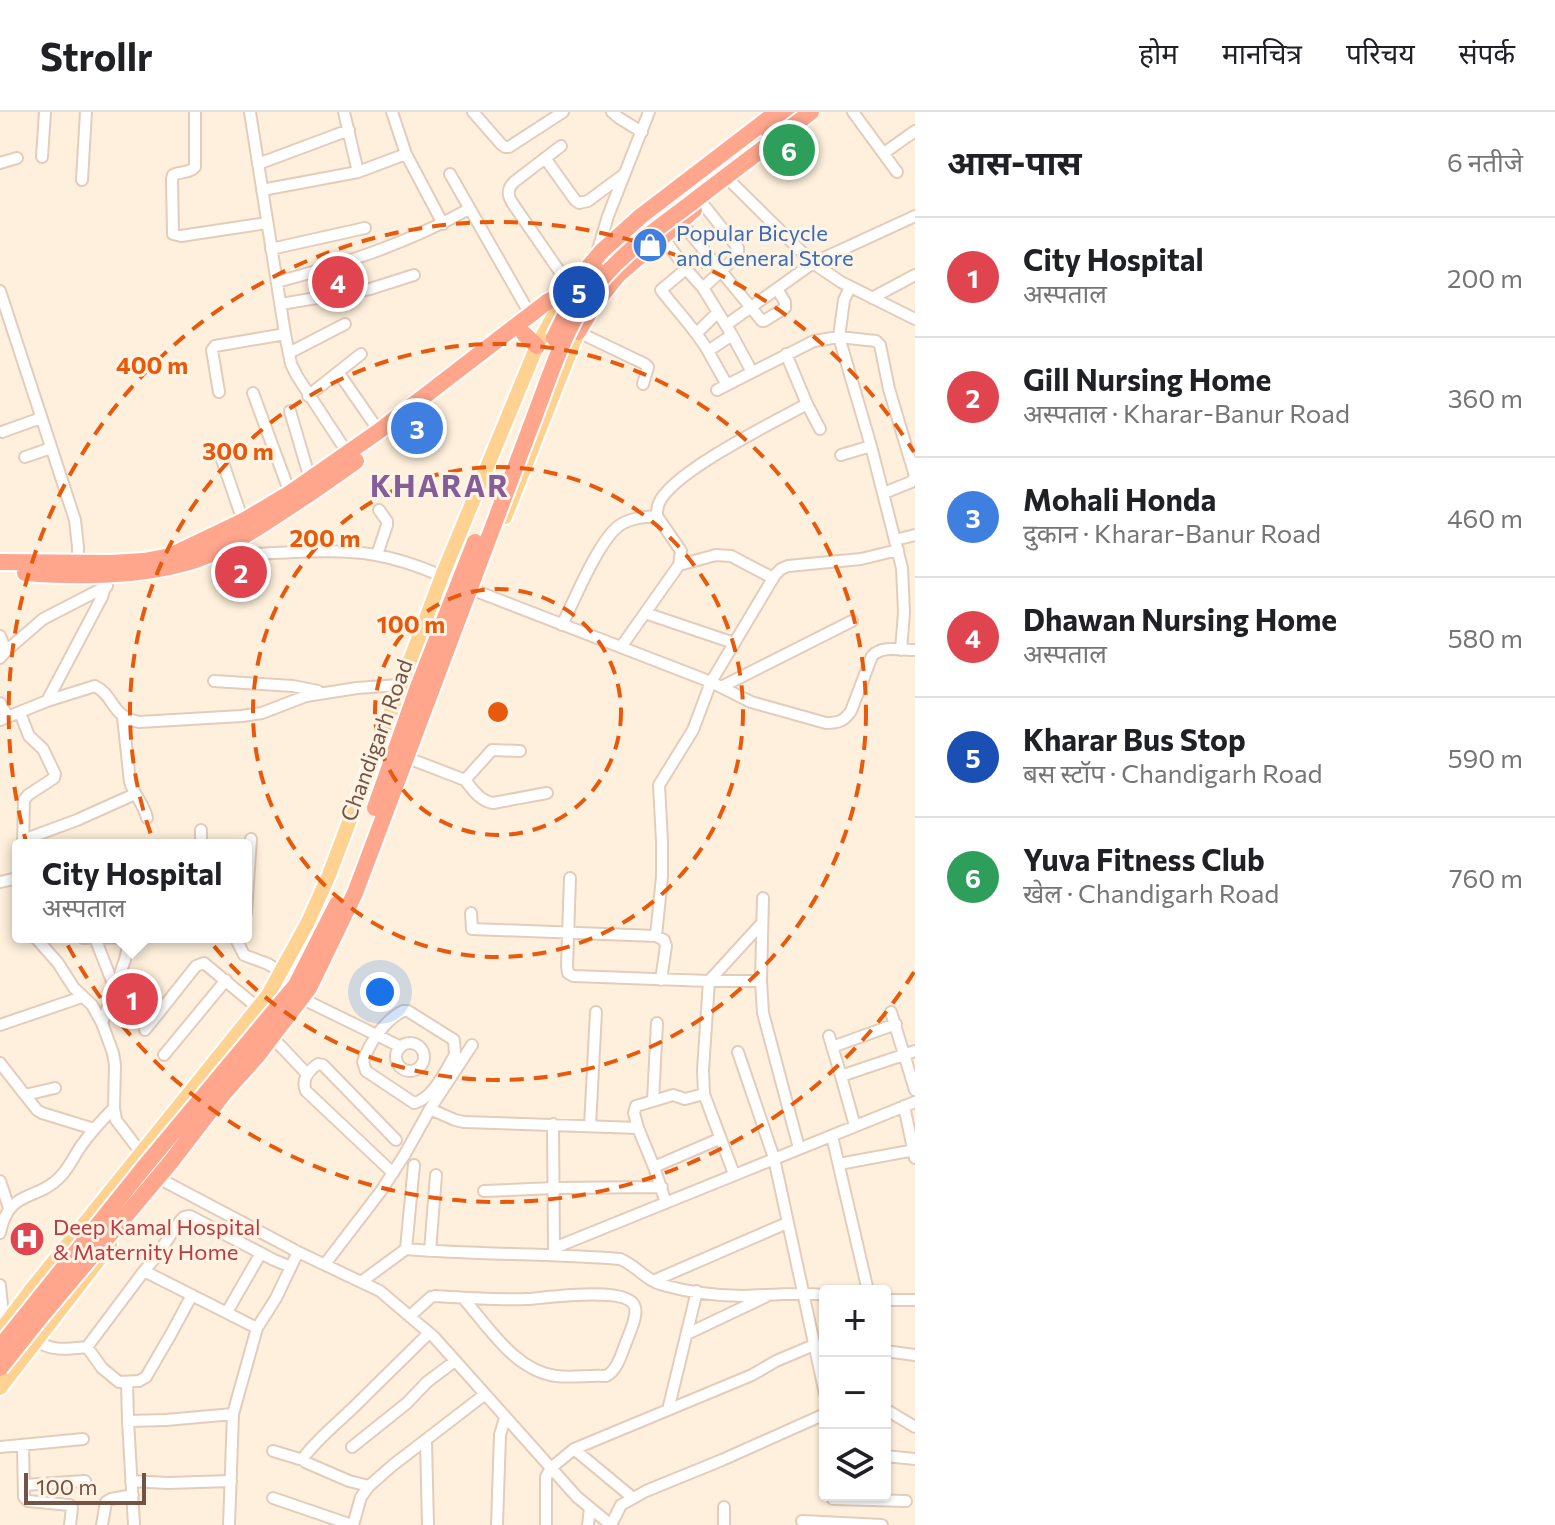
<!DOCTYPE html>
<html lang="hi">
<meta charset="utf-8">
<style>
body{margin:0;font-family:Commissioner,"Noto Sans Devanagari",sans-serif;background:#f6f6f6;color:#202124}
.controls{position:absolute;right:24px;bottom:24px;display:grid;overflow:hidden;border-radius:8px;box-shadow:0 2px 6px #0004}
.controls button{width:72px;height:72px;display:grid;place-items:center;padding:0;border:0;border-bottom:2px solid #e0e0e0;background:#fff;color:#202124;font:40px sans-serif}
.scale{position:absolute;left:24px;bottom:20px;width:122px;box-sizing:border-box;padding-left:8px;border:4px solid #755344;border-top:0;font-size:22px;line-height:28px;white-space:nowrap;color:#755344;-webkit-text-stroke:6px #fff3e4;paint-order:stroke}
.you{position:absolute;left:380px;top:880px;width:28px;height:28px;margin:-20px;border:6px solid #fff;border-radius:50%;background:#1a73e8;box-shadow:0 0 0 12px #1a73e833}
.badge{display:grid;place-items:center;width:52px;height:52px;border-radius:50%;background:#f45836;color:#fff;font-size:26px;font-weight:700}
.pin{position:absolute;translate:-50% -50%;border:4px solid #fff;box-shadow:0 2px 8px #0006}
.popup{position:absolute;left:12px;top:727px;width:240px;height:104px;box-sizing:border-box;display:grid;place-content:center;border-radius:8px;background:#fff;filter:drop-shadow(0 2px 6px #0005);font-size:26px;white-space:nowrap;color:#757577}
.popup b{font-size:30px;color:#202124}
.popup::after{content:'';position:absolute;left:50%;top:100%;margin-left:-16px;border:16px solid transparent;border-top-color:#fff}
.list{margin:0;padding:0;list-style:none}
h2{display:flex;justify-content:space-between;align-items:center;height:104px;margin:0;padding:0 32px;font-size:34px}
h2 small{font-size:26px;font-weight:400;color:#757577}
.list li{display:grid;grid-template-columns:52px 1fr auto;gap:24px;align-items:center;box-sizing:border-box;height:120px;padding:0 32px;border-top:2px solid #e0e0e0}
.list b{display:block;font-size:30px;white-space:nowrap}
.list p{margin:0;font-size:26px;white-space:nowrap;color:#757577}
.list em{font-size:26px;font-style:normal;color:#757577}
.icon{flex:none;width:44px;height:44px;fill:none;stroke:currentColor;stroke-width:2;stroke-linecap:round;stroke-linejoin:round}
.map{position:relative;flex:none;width:915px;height:1413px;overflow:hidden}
header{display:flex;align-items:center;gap:48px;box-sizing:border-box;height:112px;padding:0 40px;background:#fff;border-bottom:2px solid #e0e0e0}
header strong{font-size:38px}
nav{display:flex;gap:44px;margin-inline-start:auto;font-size:28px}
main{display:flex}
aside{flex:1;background:#fff}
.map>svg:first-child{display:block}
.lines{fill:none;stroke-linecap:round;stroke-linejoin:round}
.minor-casing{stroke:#e4ccbb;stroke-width:14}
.major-casing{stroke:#fff;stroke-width:18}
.highway-casing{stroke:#fff;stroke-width:20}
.minor{stroke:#fff;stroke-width:10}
.major{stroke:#ffd292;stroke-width:14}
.highway{stroke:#ffa68d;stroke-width:16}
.highway-bridge-casing{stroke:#fff;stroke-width:20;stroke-linecap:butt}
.highway-bridge{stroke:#ffa68d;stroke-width:16}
.ring{fill:none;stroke:#e8590c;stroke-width:4;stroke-dasharray:14 10}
.labels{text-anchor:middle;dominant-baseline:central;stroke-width:6;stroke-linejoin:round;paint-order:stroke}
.shop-label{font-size:22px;fill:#366cbe;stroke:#fff3e4;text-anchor:start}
.street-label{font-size:22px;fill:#755344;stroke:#fff3e4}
.health-label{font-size:22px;fill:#be3a42;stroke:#fff3e4;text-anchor:start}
.district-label{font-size:30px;font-weight:bold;letter-spacing:2px;fill:#835e99;stroke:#fff3e4}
.centre{fill:#e8590c;stroke:#fff3e4;stroke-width:4}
.ring-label{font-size:24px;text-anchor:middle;font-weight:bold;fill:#e8590c;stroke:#fff3e4;stroke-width:6;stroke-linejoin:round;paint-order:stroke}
</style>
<header>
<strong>Strollr</strong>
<nav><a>होम</a><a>मानचित्र</a><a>परिचय</a><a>संपर्क</a></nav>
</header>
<main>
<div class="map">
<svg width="915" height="1413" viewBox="0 0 915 1413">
<rect width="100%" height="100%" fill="#fef0dc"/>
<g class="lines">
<defs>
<path id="minor" d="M195 0V55C189 62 180 59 173 63L172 67 173 122 181 124 267 111
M250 0 285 222 291 252 297 264 350 345
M344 0 358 60
M392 0 406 42 443 112
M473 0 501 32 505 35H509L563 0
M612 0 619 6 642 20
M853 0 897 60
M561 34 514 70C507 77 507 83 513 92L571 176
M884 41 915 19
M42 45 45 0
M545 46 575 88 579 91 588 89 623 63
M0 51 17 46
M258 52 349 18
M450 62 531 204
M82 68 86 0
M731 70 813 151 841 170 915 207
M262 78 358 60 406 42
M680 109 762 209H764L785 196V190L777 177
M663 125 686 157 661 178C677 199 695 217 708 239L732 223 703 176 686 157
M271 137 365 116
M597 141 608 104 649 0
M277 170C344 152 408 131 469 97
M850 175 844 188 839 225 871 334 902 456 904 500 901 538
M703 176 738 143V136L703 92
M0 179 75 408 78 435V453
M872 186 915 163
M281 192 370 177 414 163
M726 213 813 151 915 104
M578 220 645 252 648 255 643 272
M697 221 718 200
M732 223 752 260
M708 239 727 273
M289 241 345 212
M786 242 807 292 820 317
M338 260 379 319
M717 278 814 229 839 225 876 229 880 233 889 277 915 364
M219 280 212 238 215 234 285 222
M253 281 290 381
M308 284 361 242
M290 299 310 367
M2 320 41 306
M841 343 871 334
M25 345 51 336
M221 345 243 409
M884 381 911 370 915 365
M895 428 915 423
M237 429 244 439 250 442C291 441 335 436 376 443 399 447 421 455 442 464
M377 443 387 413V409L379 398
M679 453 716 443 731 444 773 466
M476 479 711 570 751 590 826 611C839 611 844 609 851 599L872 544C882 533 901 538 915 538
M645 501 734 531
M562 513C574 489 599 427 620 413 631 406 644 405 657 404
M0 524 6 539
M621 535 679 453 681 439 657 404C657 399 657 395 659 391 672 360 774 310 807 292
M0 546 6 539 43 507 107 474
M214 569 293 574 318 579
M721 575 852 509
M47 589 102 485 111 457
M0 591 8 605
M20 601 29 624 43 637 55 662 54 666 28 683 24 688 23 733
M123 605 130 670C134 683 144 692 147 706
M0 608 47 589 95 574C115 584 110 604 139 610L242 604 262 601 306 584 357 576 399 573
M413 648 465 668 492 638 520 639
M465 668C473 678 480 689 493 691L547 681
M23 728 77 708 135 682
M201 733V718
M570 766 567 854 568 861 573 864 709 869 762 811
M0 770 18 766
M763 786 761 869 763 901 799 1036
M246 800 251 727
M471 801 472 817 656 824 664 828 666 834 661 868
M656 824 662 765V729L659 673 693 618 711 570 775 463 781 457 788 454 861 447 898 438
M35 825 58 851 74 876 92 893 102 911 113 941 115 953 114 996 116 1008 162 1068 298 1140 380 1179 434 1225 577 1385 611 1413
M235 825 244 843 268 852 281 860
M83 826 139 825
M95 826 115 877
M305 888 401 935
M403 899H408L454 928 455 943C445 959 433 987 414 991L366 959 363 950C369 931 385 908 403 899Z
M891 900 915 978
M102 911 125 848 130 825
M657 911 653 989 636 994 634 1001 638 1016 654 1055 666 1091
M0 913 82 885
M145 918 196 854 204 851 258 896
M829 924 841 964
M275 928 307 962
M396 945a14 14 0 1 1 28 0a14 14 0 1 1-28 0Z
M832 935 896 912
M738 940 774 1046 825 1282
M164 943 226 868
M0 951 25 983
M55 976 25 983 37 998 42 1001 94 1017
M653 989 673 983 685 987 704 982
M904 994 915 1046
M430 997 472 933
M553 1012 554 1140
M590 1014 596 900
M855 1014 841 964 915 939
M832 1024 868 1179
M839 1052 915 1038
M654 1055 719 1027
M393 1061 306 979C301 968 309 958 318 952L323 953 396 1028
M734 1062 704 982 703 958 709 869H761
M0 1069 9 1096
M484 1079 554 1076 662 1075
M0 1121C9 1076 36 1090 60 1065 69 1056 74 1044 81 1034 91 1020 102 1008 114 996
M554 1136 915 990
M406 1137 414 1053
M430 1139 436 1063
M325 1152 381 1079 405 1042 430 997 455 1008 464 1010 638 1016
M653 1169 787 1111
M361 1170 406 1137C477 1143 549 1141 620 1147 636 1153 646 1169 663 1173 688 1180 718 1184 744 1184 771 1183 798 1180 825 1183
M0 1173 4 1214
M885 1188H915
M227 1200 261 1141
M410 1204 431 1185 435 1184C465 1186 497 1188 527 1187 546 1186 624 1174 634 1193 639 1202 630 1219 627 1228 622 1240 618 1258 606 1264 589 1263 572 1266 556 1264 515 1259 488 1214 463 1186
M257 1216 144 1159 155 1146 180 1109 184 1105 190 1104 274 1148 291 1155
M687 1222 765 1185
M36 1228C51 1240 68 1237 87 1235L144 1159
M87 1235 102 1256 119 1270 139 1269 146 1265 171 1222 192 1183
M885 1239 915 1243
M127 1271 128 1309 166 1308 233 1302 257 1216 276 1186 298 1140
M885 1297 915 1315
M668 1298 697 1179
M128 1309 134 1413
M426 1329 428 1413
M23 1334 24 1385 28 1389 70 1393 72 1396 70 1413
M0 1335 83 1327
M352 1335 407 1291 427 1270 455 1249
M574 1337 633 1386
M273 1339 303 1348
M885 1344 915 1347
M131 1369 168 1371 231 1369
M24 1373 85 1369
M369 1374 349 1369 305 1350 304 1345C319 1325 339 1310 357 1292 381 1268 405 1245 429 1221
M273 1386 352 1413
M833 1387 906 1389
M802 1409 882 1413
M102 1413 106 1390 111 1387 133 1383
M229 1413 233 1302
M353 1413 361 1385 369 1374 393 1353 484 1283
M497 1413 500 1323 505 1306
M546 1413V1365L551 1356 574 1337 752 1263 776 1249 814 1233
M588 1413 590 1396
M611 1413 621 1393 646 1379 722 1348 825 1302
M724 1413V1395"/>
<path id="major" d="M505 405 578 220
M0 1219 31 1178 268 883 308 810 329 763 442 464 537 234 559 194
M0 1276 110 1133"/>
<path id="highway" d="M769 20 795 0
M580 165 602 139 641 104 777 0
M578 220 594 193 618 163 694 98
M524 222 537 234
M0 450 111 451 144 449 170 444 243 409 290 381 379 319 547 190 567 180 594 193
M25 461C80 465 137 465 189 450 217 442 241 426 265 411 296 391 326 371 356 349"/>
</defs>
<use href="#minor" class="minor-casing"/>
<use href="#major" class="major-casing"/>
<use href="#highway" class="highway-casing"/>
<use href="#minor" class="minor"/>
<use href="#major" class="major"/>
<use href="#highway" class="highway"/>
<defs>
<path id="highway-bridge" d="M554 226 576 181 596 157
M375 696 418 575 475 430
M0 1235 145 1054 296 873 337 792
M0 1256 43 1202 170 1051 224 981 258 943 309 876 355 781 529 319C546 276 561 224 587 186 614 146 653 120 690 92 730 61 771 31 811 0"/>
</defs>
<use href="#highway-bridge" class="highway-bridge-casing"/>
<use href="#highway-bridge" class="highway-bridge"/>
</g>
<g class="ring">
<circle cx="498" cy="600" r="123"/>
<circle cx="498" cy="600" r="245"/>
<circle cx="498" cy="600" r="368"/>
<path d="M914 860A490 490 0 1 1 914 340"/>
</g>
<defs>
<symbol id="shop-disc" viewBox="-11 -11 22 22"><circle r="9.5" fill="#3f7fe0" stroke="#fff3e4"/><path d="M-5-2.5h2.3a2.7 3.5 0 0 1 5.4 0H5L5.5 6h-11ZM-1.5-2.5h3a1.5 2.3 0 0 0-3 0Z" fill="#fff"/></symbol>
<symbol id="hospital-disc" viewBox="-11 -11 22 22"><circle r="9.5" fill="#e0444e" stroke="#fff3e4"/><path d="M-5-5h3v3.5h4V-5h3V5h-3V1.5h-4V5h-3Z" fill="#fff"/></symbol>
</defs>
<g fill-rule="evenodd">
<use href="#shop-disc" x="630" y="113" width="40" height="40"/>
<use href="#hospital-disc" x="7" y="1107" width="40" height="40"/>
</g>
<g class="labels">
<g class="shop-label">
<text x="676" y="120">Popular Bicycle<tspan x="676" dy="25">and General Store</tspan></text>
</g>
<g class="street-label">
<text transform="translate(376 628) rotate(-70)">Chandigarh Road</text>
</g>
<g class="health-label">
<text x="53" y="1114">Deep Kamal Hospital<tspan x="53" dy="25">&amp; Maternity Home</tspan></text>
</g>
<g class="district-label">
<text x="440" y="372">KHARAR</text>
</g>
</g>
<circle cx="498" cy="600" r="12" class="centre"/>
<g class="ring-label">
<text x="152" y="262">400 m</text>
<text x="238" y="348">300 m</text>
<text x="325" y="435">200 m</text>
<text x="411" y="521">100 m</text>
</g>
</svg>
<div class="controls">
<button>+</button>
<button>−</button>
<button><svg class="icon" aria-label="layers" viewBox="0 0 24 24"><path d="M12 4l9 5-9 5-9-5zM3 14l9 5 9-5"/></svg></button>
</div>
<div class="scale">100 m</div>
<div class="you"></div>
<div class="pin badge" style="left:132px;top:887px;background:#e0444e">1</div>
<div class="popup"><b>City Hospital</b>अस्पताल</div>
<div class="pin badge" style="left:241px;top:460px;background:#e0444e">2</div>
<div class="pin badge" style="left:417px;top:316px;background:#3f7fe0">3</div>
<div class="pin badge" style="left:338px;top:170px;background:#e0444e">4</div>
<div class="pin badge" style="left:579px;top:180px;background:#1a4fb4">5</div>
<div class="pin badge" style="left:789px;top:38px;background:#2e9e5b">6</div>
</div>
<aside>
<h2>आस-पास<small>6 नतीजे</small></h2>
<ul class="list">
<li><span class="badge" style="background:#e0444e">1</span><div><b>City Hospital</b><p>अस्पताल</p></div><em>200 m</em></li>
<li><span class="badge" style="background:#e0444e">2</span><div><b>Gill Nursing Home</b><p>अस्पताल · Kharar-Banur Road</p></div><em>360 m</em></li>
<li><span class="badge" style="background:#3f7fe0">3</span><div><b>Mohali Honda</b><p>दुकान · Kharar-Banur Road</p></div><em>460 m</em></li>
<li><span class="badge" style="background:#e0444e">4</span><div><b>Dhawan Nursing Home</b><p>अस्पताल</p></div><em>580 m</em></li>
<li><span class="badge" style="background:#1a4fb4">5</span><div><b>Kharar Bus Stop</b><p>बस स्टॉप · Chandigarh Road</p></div><em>590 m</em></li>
<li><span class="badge" style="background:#2e9e5b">6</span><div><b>Yuva Fitness Club</b><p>खेल · Chandigarh Road</p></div><em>760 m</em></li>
</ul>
</aside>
</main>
